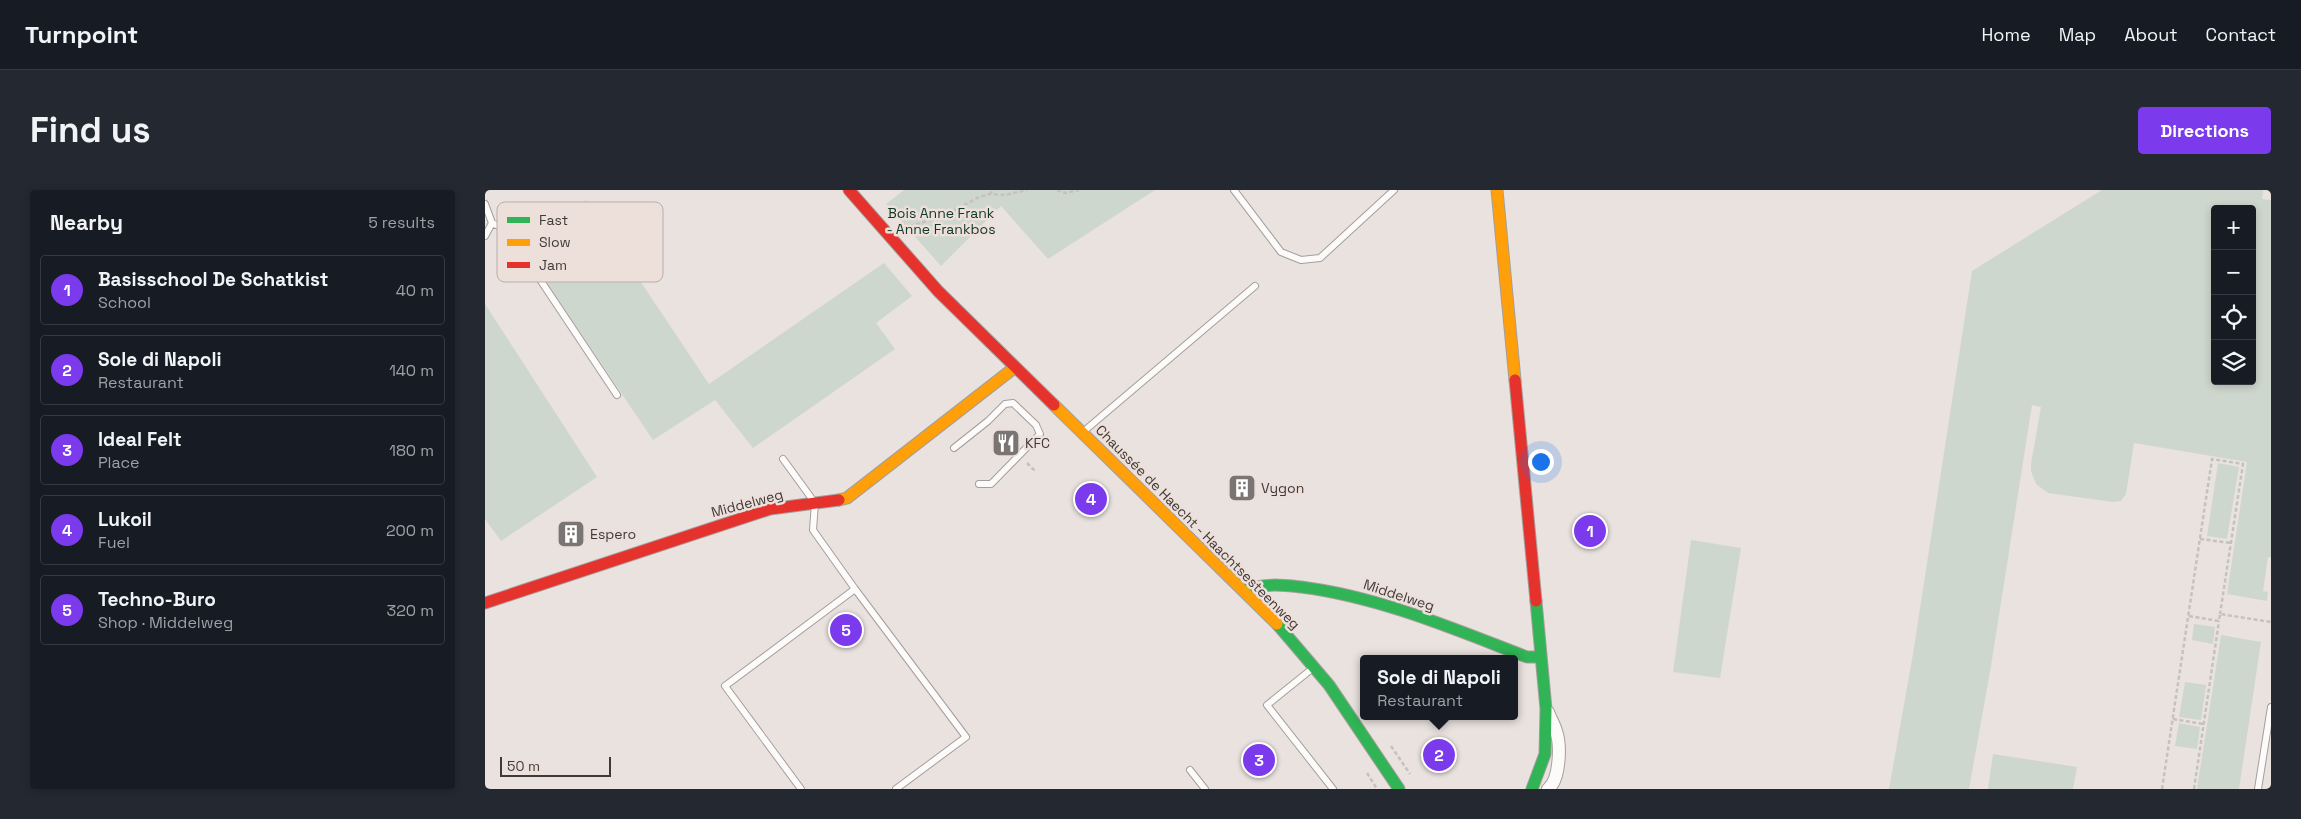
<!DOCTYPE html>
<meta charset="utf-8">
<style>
body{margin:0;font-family:"Space Grotesk",sans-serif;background:#242831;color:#f1f3f6}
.controls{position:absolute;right:15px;top:15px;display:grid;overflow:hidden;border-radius:5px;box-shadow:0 2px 8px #0003}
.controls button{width:45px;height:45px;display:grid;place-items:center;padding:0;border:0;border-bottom:1px solid #363941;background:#171b24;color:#f1f3f6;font:25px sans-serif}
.scale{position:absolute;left:15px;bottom:12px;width:111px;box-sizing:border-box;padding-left:5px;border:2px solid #3f3a38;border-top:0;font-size:14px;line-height:18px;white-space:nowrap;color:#3f3a38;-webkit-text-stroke:4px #ede0db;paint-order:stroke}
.you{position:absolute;left:1055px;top:271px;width:18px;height:18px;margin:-12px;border:4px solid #fff;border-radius:50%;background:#1a73e8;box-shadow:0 0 0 8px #1a73e833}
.badge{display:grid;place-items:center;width:32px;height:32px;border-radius:50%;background:#7c3aed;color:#fff;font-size:16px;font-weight:700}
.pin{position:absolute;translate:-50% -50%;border:2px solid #fff;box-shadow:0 1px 5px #0006}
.popup{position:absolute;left:875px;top:465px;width:158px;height:65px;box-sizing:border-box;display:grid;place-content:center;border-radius:5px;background:#171b24;filter:drop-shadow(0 1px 4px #0005);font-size:16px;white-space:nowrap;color:#9ea1a6}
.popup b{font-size:19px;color:#f1f3f6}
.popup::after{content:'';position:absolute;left:50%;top:100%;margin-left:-10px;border:10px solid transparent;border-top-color:#171b24}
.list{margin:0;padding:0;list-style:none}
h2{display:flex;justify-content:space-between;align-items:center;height:65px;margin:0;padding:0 20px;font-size:21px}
h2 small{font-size:16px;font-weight:400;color:#9ea1a6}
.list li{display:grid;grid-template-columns:32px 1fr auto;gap:15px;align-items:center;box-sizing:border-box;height:70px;margin:0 10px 10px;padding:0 10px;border:1px solid #363941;border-radius:5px}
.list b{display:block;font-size:19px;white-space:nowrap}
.list p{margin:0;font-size:16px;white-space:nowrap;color:#9ea1a6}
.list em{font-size:16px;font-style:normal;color:#9ea1a6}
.icon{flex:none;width:28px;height:28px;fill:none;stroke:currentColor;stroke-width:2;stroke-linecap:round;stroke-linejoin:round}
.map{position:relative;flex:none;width:1786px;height:599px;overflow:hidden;border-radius:5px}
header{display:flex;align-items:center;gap:30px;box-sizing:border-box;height:70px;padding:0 25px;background:#171b24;border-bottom:1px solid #363941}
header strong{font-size:24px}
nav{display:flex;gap:28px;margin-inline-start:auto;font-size:18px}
.intro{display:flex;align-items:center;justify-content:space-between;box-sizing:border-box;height:120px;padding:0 30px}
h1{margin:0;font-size:35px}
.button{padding:12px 22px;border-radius:5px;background:#7c3aed;color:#fff;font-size:18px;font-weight:700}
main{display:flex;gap:30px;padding:0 30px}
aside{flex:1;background:#171b24;border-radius:5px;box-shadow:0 2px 8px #0003}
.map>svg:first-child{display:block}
.green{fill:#ced7ce;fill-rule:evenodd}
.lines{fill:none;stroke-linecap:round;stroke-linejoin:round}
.lane-casing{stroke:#a49e9c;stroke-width:8}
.street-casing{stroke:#a49e9c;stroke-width:14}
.fast-casing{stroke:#a49e9c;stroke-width:13}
.slow-casing{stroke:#a49e9c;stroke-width:13}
.jam-casing{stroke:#a49e9c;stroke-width:13}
.path{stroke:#c4c2c0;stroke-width:2.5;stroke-dasharray:4 2.5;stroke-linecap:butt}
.lane{stroke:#fcfbfa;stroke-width:6}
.street{stroke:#fcfbfa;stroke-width:12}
.fast{stroke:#30b455;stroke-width:11}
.slow{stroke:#ff9f0a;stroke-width:11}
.jam{stroke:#e5322d;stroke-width:11}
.labels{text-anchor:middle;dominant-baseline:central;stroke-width:5;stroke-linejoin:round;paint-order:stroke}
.park-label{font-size:14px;fill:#0e3724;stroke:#ede0db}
.poi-label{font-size:14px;fill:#3f3a38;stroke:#ede0db;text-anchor:start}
.street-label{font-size:14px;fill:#3f3a38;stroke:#ede0db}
.key{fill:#ede0db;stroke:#b9aeaa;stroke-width:1}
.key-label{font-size:14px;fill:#3f3a38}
</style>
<header>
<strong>Turnpoint</strong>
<nav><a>Home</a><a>Map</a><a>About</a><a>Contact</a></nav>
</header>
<div class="intro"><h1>Find us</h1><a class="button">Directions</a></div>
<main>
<aside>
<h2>Nearby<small>5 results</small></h2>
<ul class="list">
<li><span class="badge">1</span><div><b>Basisschool De Schatkist</b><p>School</p></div><em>40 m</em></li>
<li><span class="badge">2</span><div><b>Sole di Napoli</b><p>Restaurant</p></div><em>140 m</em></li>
<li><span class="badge">3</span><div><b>Ideal Felt</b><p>Place</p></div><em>180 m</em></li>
<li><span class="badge">4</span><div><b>Lukoil</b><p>Fuel</p></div><em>200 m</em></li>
<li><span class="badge">5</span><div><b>Techno-Buro</b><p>Shop · Middelweg</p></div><em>320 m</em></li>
</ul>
</aside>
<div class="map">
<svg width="1786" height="599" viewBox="0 0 1786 599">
<rect width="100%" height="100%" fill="#e9e2df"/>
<path class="green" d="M419 0H670L563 69 516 16 456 76 401 14Z
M1617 0H1778L1777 9 1786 10V367H1783L1778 401 1783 402 1782 411 1742 404 1762 272 1649 253 1641 304 1636 311 1628 312 1563 303 1551 294 1546 281V274L1556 217 1547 215 1506 476 1484 599H1404L1428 464 1487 81ZM1730 19H1767V191H1730Z
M101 10 224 194 399 73 427 106 391 133 410 159 268 258 230 210 168 250 34 52Z
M0 114 112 287 16 351 0 329Z
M1733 273 1754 277 1742 349 1722 346Z
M1206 350 1256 358 1235 488 1188 482Z
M1709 434 1730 437 1728 454 1707 450Z
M1736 445 1776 452 1754 599H1712Z
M1700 492 1721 495 1716 530 1694 527Z
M1694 533 1715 537 1712 559 1690 556Z
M1508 564 1592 577 1588 599H1503Z"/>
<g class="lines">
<defs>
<path id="lane" d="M749 0 796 62 816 70 835 68 909 0
M0 14 7 33 0 46
M7 33 22 40 132 205
M598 242 770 96
M469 258 503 231 520 214 528 213 551 235 555 244 506 294H494
M298 269 330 313 328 340 370 399
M828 478 782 515 848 599
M705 580 720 599
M316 599 240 496 370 399 481 547 411 599
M1773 599 1786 517"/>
<path id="street" d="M1063 599C1075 590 1076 555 1071 541 1069 534 1065 528 1063 522"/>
<path id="fast" d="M760 400C779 393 797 395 816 397 895 407 969 439 1042 467H1055
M792 434 844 495 914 599
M1047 599 1060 564 1061 519 1051 411"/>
<path id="slow" d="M1012 0 1030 190
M569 215 792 434
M354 310 362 308 529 178"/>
<path id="jam" d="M364 0 453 101 569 215
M1030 190 1051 411
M0 413 285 319 354 310"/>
</defs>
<use href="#lane" class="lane-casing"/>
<use href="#street" class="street-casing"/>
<use href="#fast" class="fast-casing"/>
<use href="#slow" class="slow-casing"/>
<use href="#jam" class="jam-casing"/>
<path class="path" d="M572 0 580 3 594 0
M504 4 510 0
M420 41 426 36 461 25 494 7 505 4 520 5 542 0
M542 273 550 281
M1715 349 1746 353
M1704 426 1734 431 1735 424 1786 432
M1688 529 1718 534
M906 556 925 584
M882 583 892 599
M1677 599 1727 269 1758 274 1735 424
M1709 599 1734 431"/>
<use href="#lane" class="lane"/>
<use href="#street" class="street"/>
<use href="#fast" class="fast"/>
<use href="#slow" class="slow"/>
<use href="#jam" class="jam"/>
</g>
<defs>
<symbol id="restaurant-square" viewBox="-11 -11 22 22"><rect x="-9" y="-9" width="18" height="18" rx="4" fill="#7a7572" stroke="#ede0db"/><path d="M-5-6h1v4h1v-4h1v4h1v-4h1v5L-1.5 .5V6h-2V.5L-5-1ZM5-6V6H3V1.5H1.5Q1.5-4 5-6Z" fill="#fff"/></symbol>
<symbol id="building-square" viewBox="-11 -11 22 22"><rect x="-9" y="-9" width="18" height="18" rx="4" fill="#7a7572" stroke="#ede0db"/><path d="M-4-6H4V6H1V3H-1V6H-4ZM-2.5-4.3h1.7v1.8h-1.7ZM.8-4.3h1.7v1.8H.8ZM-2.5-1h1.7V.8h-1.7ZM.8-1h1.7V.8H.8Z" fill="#fff"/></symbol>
</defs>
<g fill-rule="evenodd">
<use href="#restaurant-square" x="505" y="237" width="32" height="32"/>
<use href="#building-square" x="741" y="282" width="32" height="32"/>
<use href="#building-square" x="70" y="328" width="32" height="32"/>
</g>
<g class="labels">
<g class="park-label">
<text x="456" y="23">Bois Anne Frank<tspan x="456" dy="16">- Anne Frankbos</tspan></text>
</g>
<g class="poi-label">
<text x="540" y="253">KFC</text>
<text x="776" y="298">Vygon</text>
<text x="105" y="344">Espero</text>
</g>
<g class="street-label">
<text transform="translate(262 313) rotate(-15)">Middelweg</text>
<text transform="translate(713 337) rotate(45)">Chaussée de Haecht - Haachtsesteenweg</text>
<text transform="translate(914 405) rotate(18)">Middelweg</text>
</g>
</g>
<rect x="12" y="12" width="166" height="80" rx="8" class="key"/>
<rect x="22" y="27" width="23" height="6" fill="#30b455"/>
<rect x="22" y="49" width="23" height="7" fill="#ff9f0a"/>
<rect x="22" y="72" width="23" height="6" fill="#e5322d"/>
<g class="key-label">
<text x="54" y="35">Fast</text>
<text x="54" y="57">Slow</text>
<text x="54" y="80">Jam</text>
</g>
</svg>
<div class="controls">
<button>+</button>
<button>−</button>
<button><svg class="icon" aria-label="locate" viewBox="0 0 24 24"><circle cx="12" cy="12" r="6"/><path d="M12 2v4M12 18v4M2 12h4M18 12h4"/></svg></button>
<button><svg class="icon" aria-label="layers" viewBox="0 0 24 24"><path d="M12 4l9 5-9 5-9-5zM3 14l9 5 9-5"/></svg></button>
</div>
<div class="scale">50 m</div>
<div class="you"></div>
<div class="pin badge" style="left:1105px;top:341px">1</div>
<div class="pin badge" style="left:954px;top:565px">2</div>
<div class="popup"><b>Sole di Napoli</b>Restaurant</div>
<div class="pin badge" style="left:774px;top:570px">3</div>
<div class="pin badge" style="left:606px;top:309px">4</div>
<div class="pin badge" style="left:361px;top:440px">5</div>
</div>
</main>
